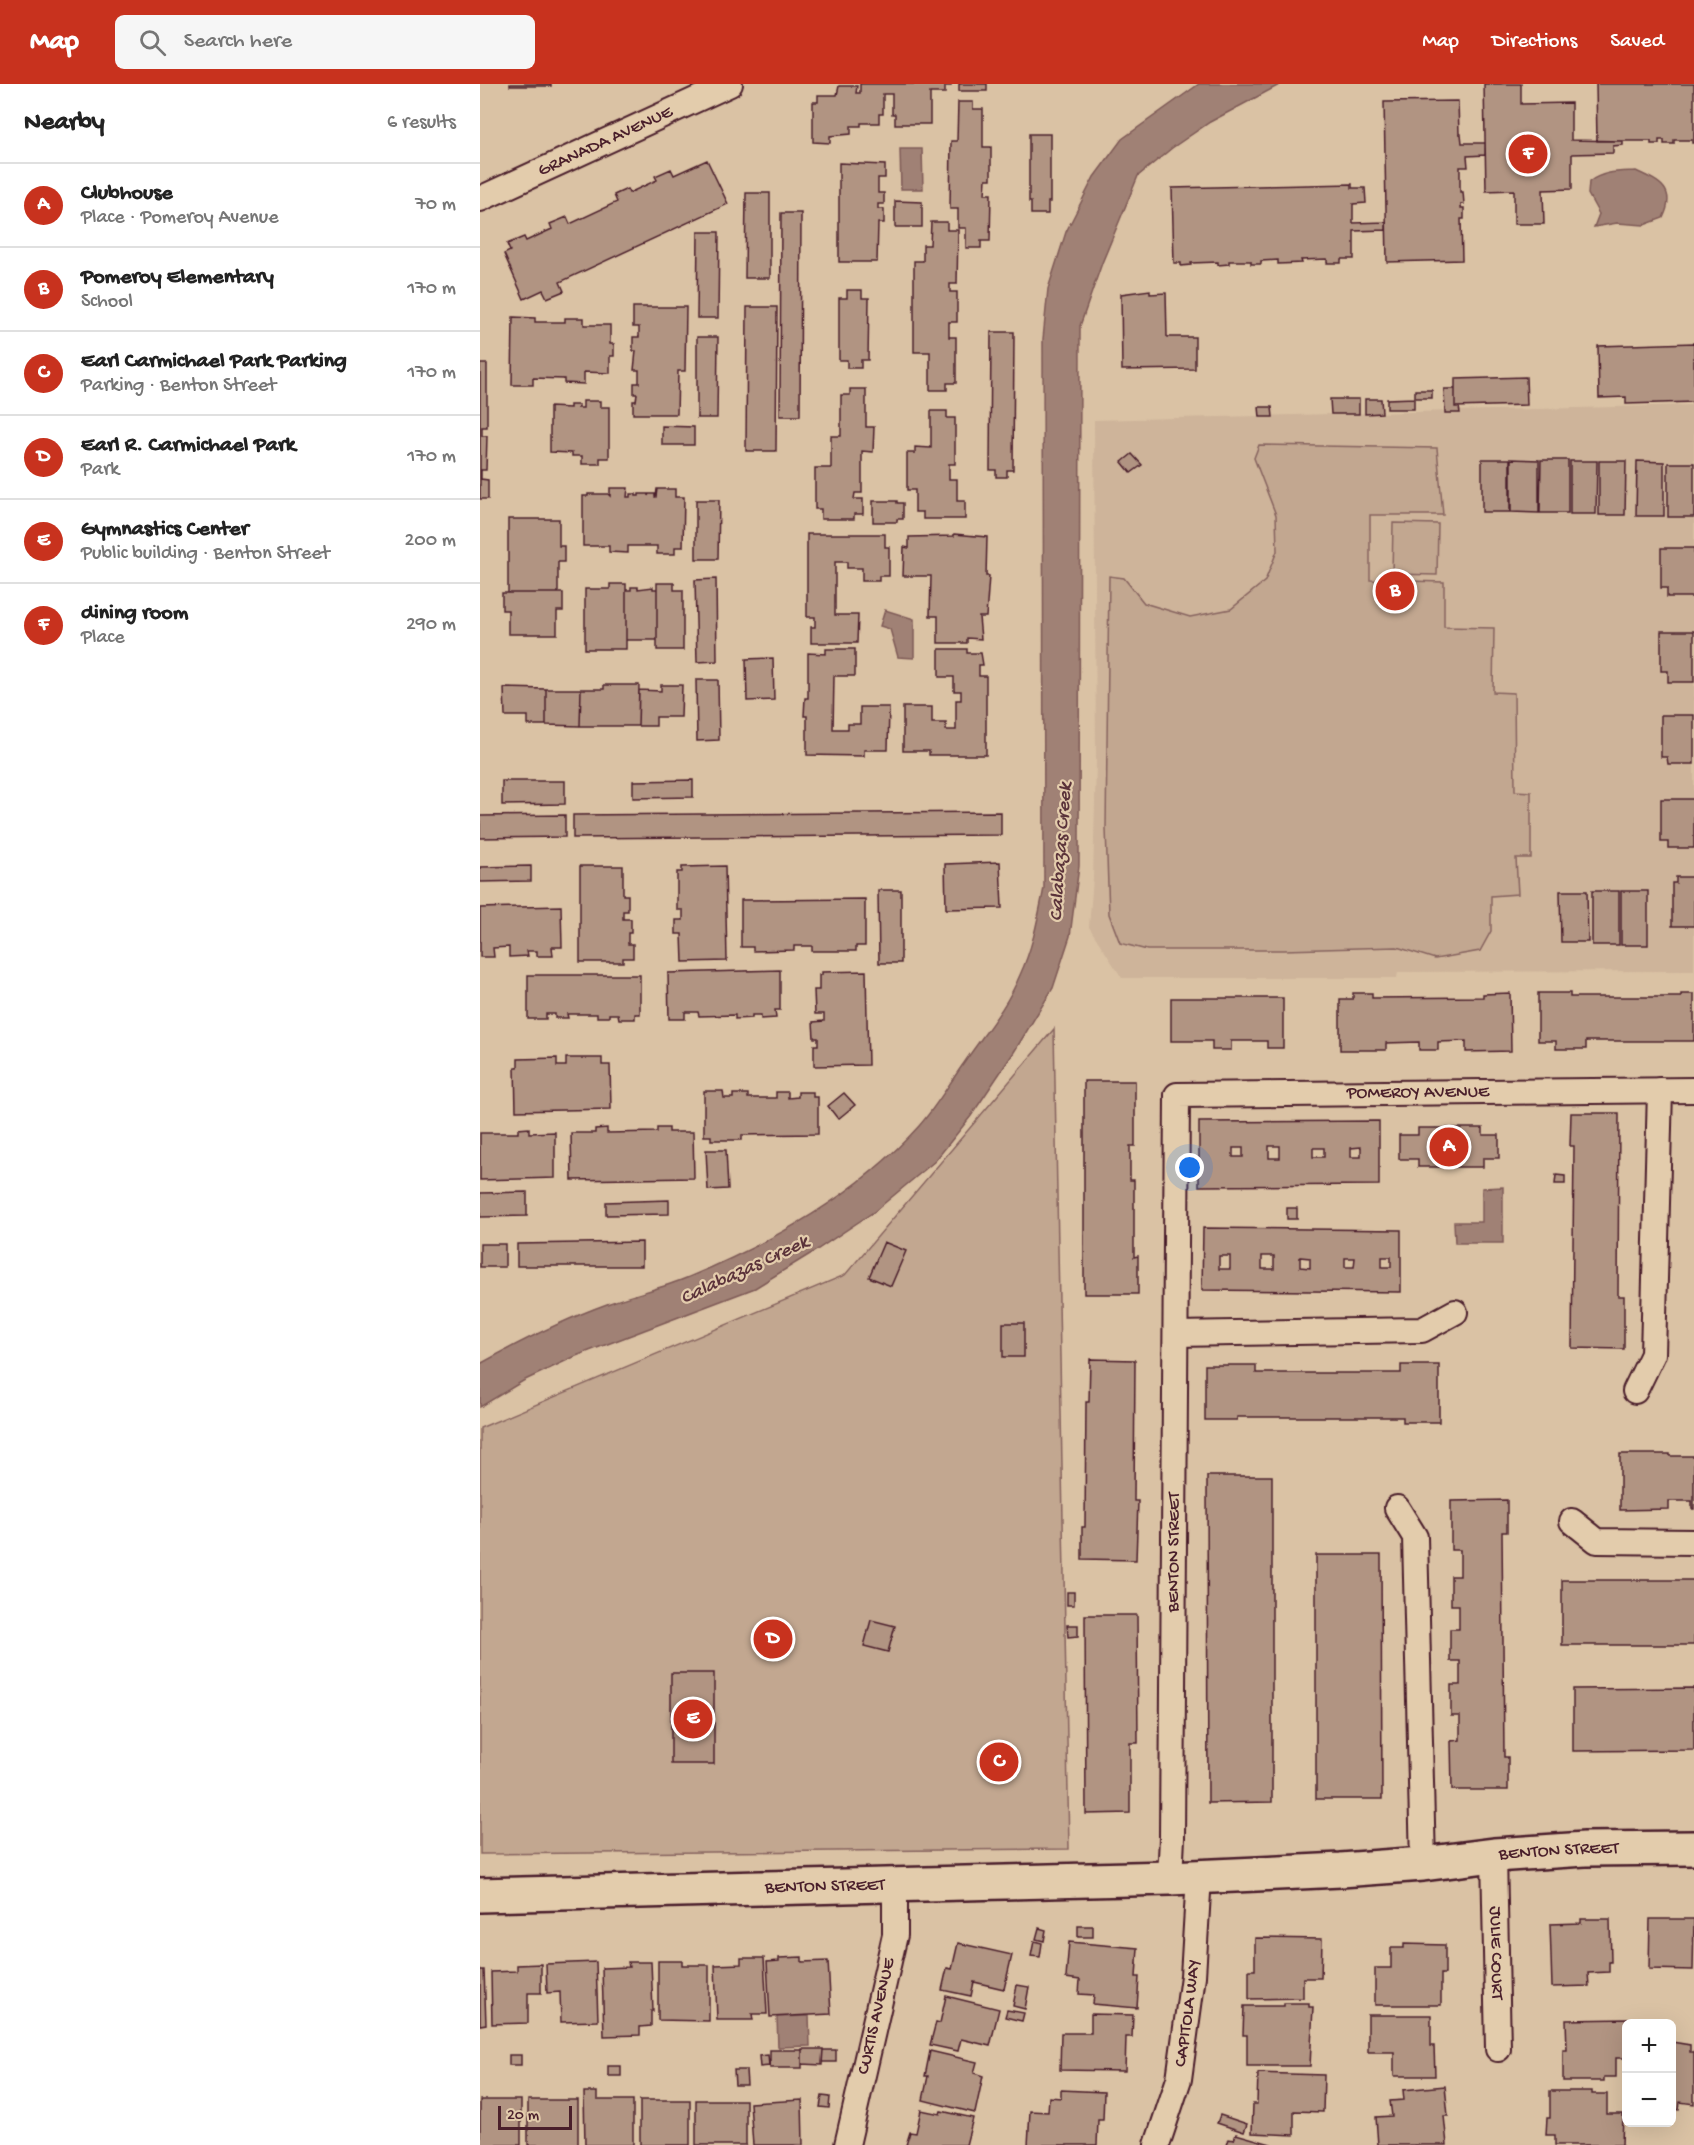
<!DOCTYPE html>
<meta charset="utf-8">
<style>
body{margin:0;font-family:"Gochi Hand",sans-serif;background:#f6f6f6;color:#222}
.controls{position:absolute;right:18px;bottom:18px;display:grid;overflow:hidden;border-radius:9px;box-shadow:0 6px 24px #0002}
.controls button{width:54px;height:54px;display:grid;place-items:center;padding:0;border:0;border-bottom:2px solid #e0e0e0;background:#fff;color:#222;font:30px sans-serif}
.scale{position:absolute;left:18px;bottom:15px;width:74px;box-sizing:border-box;padding-left:6px;border:3px solid #4a1f2b;border-top:0;font-size:16px;line-height:21px;white-space:nowrap;color:#4a1f2b;-webkit-text-stroke:4px #e3ccac;paint-order:stroke}
.you{position:absolute;left:710px;top:1084px;width:21px;height:21px;margin:-15px;border:4px solid #fff;border-radius:50%;background:#1a73e8;box-shadow:0 0 0 9px #1a73e833}
.badge{display:grid;place-items:center;width:39px;height:39px;border-radius:50%;background:#c8321e;color:#fff;font-size:20px;font-weight:700}
.pin{position:absolute;translate:-50% -50%;border:3px solid #fff;box-shadow:0 2px 6px #0006}
.list{margin:0;padding:0;list-style:none}
h2{display:flex;justify-content:space-between;align-items:center;height:78px;margin:0;padding:0 24px;font-size:26px}
h2 small{font-size:20px;font-weight:400;color:#767676}
.list li{display:grid;grid-template-columns:39px 1fr auto;gap:18px;align-items:center;box-sizing:border-box;height:84px;padding:0 24px;border-top:2px solid #e0e0e0}
.list b{display:block;font-size:22px;white-space:nowrap}
.list p{margin:0;font-size:20px;white-space:nowrap;color:#767676}
.list em{font-size:20px;font-style:normal;color:#767676}
.icon{flex:none;width:33px;height:33px;fill:none;stroke:currentColor;stroke-width:2;stroke-linecap:round;stroke-linejoin:round}
.map{position:relative;flex:none;width:1214px;height:2061px;overflow:hidden}
header{display:flex;align-items:center;gap:36px;box-sizing:border-box;height:84px;padding:0 30px;background:#c8321e;color:#fff}
header strong{font-size:28px}
nav{display:flex;gap:33px;margin-inline-start:auto;font-size:21px}
.search{width:420px;height:54px;background:#f6f6f6;display:flex;align-items:center;gap:15px;box-sizing:border-box;padding:0 21px;border-radius:9px;color:#767676;font-size:22px}
main{display:flex}
aside{flex:1;background:#fff}
.map>svg:first-child{display:block}
.built{fill:#ceb49a}
.green{fill:#c2a790;stroke:#86635e;stroke-width:1.5}
.water{fill:#a08174;stroke:#7e5a57;stroke-width:1.5}
.building{fill:#b19482;stroke:#4a1f2b;stroke-width:1.5;fill-rule:evenodd}
.lines{fill:none;stroke-linecap:round;stroke-linejoin:round}
.street-casing{stroke:#4a1f2b;stroke-width:28}
.secondary-casing{stroke:#4a1f2b;stroke-width:38}
.street{stroke:#e3ccac;stroke-width:24}
.secondary{stroke:#e3ccac;stroke-width:33}
.labels{text-anchor:middle;dominant-baseline:central;stroke-width:4.5;stroke-linejoin:round;paint-order:stroke}
.street-label{font-size:18px;fill:#4a1f2b;stroke:#e3ccac}
.water-label{font-size:20px;font-style:italic;fill:#5b333a;stroke:#e3ccac}
</style>
<header>
<strong>Map</strong>
<div class="search"><svg class="icon" aria-label="search" viewBox="0 0 24 24"><circle cx="10" cy="10" r="6"/><path d="M15 15l6 6"/></svg>Search here</div>
<nav><a>Map</a><a>Directions</a><a>Saved</a></nav>
</header>
<main>
<aside>
<h2>Nearby<small>6 results</small></h2>
<ul class="list">
<li><span class="badge">A</span><div><b>Clubhouse</b><p>Place · Pomeroy Avenue</p></div><em>70 m</em></li>
<li><span class="badge">B</span><div><b>Pomeroy Elementary</b><p>School</p></div><em>170 m</em></li>
<li><span class="badge">C</span><div><b>Earl Carmichael Park Parking</b><p>Parking · Benton Street</p></div><em>170 m</em></li>
<li><span class="badge">D</span><div><b>Earl R. Carmichael Park</b><p>Park</p></div><em>170 m</em></li>
<li><span class="badge">E</span><div><b>Gymnastics Center</b><p>Public building · Benton Street</p></div><em>200 m</em></li>
<li><span class="badge">F</span><div><b>dining room</b><p>Place</p></div><em>290 m</em></li>
</ul>
</aside>
<div class="map">
<svg width="1214" height="2061" viewBox="0 0 1214 2061">
<rect width="100%" height="100%" fill="#dac2a4"/>
<filter id="ink" filterUnits="userSpaceOnUse"><feTurbulence type="fractalNoise" baseFrequency=".0167" numOctaves="2"/><feDisplacementMap in="SourceGraphic" scale="12" xChannelSelector="R" yChannelSelector="G"/><feConvolveMatrix kernelMatrix="1 2 1 2 8 2 1 2 1" color-interpolation-filters="sRGB"/></filter>
<g filter="url(#ink)">
<path class="built" d="M1214 321V887L918 888 917 894H642L609 843 613 794 616 679 614 336Z"/>
<path class="green" d="M779 361 957 364 963 431H890V496L964 498V543L1014 544 1013 608 1034 609 1035 707 1051 708V774H1036L1038 810 1011 812V847L1000 867 955 875 917 863 804 866H667L640 859 629 830 626 744 629 492 644 494 664 519 710 533 751 525 785 497 797 467 796 431 774 374Z
M913 439 958 440 957 491 912 490Z
M574 945 589 1765 0 1770V1344L365 1191Z"/>
<path class="water" d="M719 0H801L730 38 692 64 658 92 622 179 600 242 599 782 590 852 573 904 534 968 491 1032 455 1077 395 1127 335 1167 275 1204 96 1272 43 1297 0 1323V1280C41 1257 83 1236 127 1220 154 1210 183 1204 209 1193 294 1157 377 1111 439 1042 456 1023 469 1000 484 979 503 951 527 923 540 891 553 863 558 834 564 804L563 255 568 205 586 148 614 93 642 55Z
M420 65H442L443 105H421Z
M1156 87C1180 98 1197 105 1183 134L1164 141 1137 139 1114 143 1119 130 1108 110 1109 98C1123 87 1139 88 1156 87Z
M405 526 434 535V574L418 573 410 545 400 542Z
M1023 1103V1159H975L974 1138H1002V1104Z
M329 1932 330 1962 298 1963 297 1933Z"/>
<path class="building" d="M30 0H71V2H30Z
M380 0H471V2H465V9H450V40H415V30H412V10H403V30H399V39H381V42H371V50L350 52V59L333 58V18H338V11H357L359 2H377L376 9H380Z
M479 0H507V7H479Z
M1004 0H1041V20L1091 19V56L1143 57V61L1133 62V69L1092 70V105L1063 106 1064 140H1034V106L1006 107Z
M1116 0H1214V59H1212V56H1194V60H1184V56H1179V60H1171V57H1117Z
M978 17 979 50H981L982 59H1005V71L987 72 988 83H980V108H983L984 120H981V124H984V135H981L982 176 907 178 904 18Z
M478 18H493V25H503V63H511V95H506L505 110H511L510 157H501V164H486V144H478V125H470L471 57H477Z
M549 50H570V118H568V130H551V118H549Z
M227 76 248 120 80 198 84 207 67 214 63 206 44 215 24 170 30 167 27 160 44 153 46 157 72 145 70 140 87 133 90 140 137 118 134 111 147 105 149 109 177 96 175 92 191 85 194 91Z
M359 79 405 81V94H398V109H404V120H398V125H404V139H398L397 178H359Z
M872 100V104H885L886 119 873 120V139L906 138V146L874 147V175H861V179H847V175L821 176 822 179 798 180V176L781 177V180H771V177H749V180L738 181V178L711 179V181L701 182V179H694L692 104Z
M266 109H290V194H265Z
M415 117 442 118V143H415Z
M301 129H321L320 332H300Z
M451 138H467V146H478L477 200H470V208H477V238H469V253H476V299H467V306H450V268H434V177H443V161H450Z
M218 148H239L238 234H217Z
M367 206H382V214H389L388 276H381V284H367V276H359V214H367Z
M670 206V210L686 209 687 253H715V285L642 286 641 210Z
M153 223H206L205 287H198L197 330H153V317H156L157 310H154V299H159V286H154L156 267H153V253H159V243H153Z
M267 223H297L296 367H266Z
M33 233 55 234V238H85V234H104V241H130V260H134V272H130V289L104 288V300L84 299V295L53 294V301H32Z
M511 248H534L533 386H527V393H516V386H510Z
M217 253H238L237 334H217Z
M1214 259V318L1146 320V313L1119 314 1118 262Z
M0 280H7V343H2V352H7L6 386H1V395L8 396V415H0Z
M1046 293 1047 321 975 323V295Z
M370 305H386V343H394L393 368 382 367V409H375L374 415H383V430H374V435H341V425H335V384H351V352H361V311H370Z
M964 305H975V323H979L980 329H965Z
M935 306H952V314H935Z
M934 314V325H907V315Z
M850 315H879V330H851Z
M885 315H901L902 329 885 330Z
M103 317H120V323H129V374H120V380H102V372H92V369L70 368V323L90 324V321H99L98 324H103Z
M779 323H792L793 333H780Z
M451 327H467V334H475V380H469V395H477V417H485V435H443V428H435V406H427V369H435V363L451 364Z
M182 342 214 343V361H182Z
M652 370 662 381 651 389 642 378Z
M1002 375H1030V428H1002Z
M1031 375 1059 376V429L1031 428Z
M1061 376H1088V429H1060Z
M1090 377H1117L1116 430H1090Z
M1119 377H1146L1145 431H1119Z
M1157 377 1184 378V432H1156Z
M1188 379H1214V433H1188Z
M130 404H148L147 413H150V410H156V412H159V410H168V412L169 410H175V413H176L177 405H195V413H204L203 463H195V470H177V462H148V469L129 468V462H103V412H108V410H128L130 412Z
M216 416H239L238 475H216Z
M393 417H417V419H423V435H417V438H393Z
M28 435H79V462H84V478H78V509H28Z
M327 450H405V463H409V492H399V497H382V484H367V478H355V531H378L377 559H331V543H335V533H327Z
M474 450 507 453 506 492H509L506 533H499L501 555 487 554V559H458V532H450L451 492H423L424 463 429 464V453L474 452Z
M1181 464H1214V513H1187V504H1181Z
M236 495 237 577 217 578 215 496Z
M177 499H194V506H203V566H177Z
M130 500H146V565H105V505H130Z
M151 503H158V505L173 503V505H177V556H146V506H151Z
M22 509H83V527H77V550H28V526H22Z
M1181 547H1214V598H1188V587H1181Z
M346 565H375V592H354L353 645H368V640H380V623H409L408 666H384V672L327 671V632H324L325 614H328V569L346 570Z
M459 565H487V569H501L503 581H499V592H506V671H449V667H423V623H452V639H466V646H476V616H481V607H474V593H459Z
M293 574 294 616 267 617 266 575Z
M216 596H238L239 656 217 657Z
M124 601H159L158 642H100L101 605H124Z
M181 601H202L201 633H176V642H158L159 606 181 607Z
M24 604 66 605V641H48V632H25Z
M66 605H101L100 642 66 641Z
M1181 631H1214V680H1188L1187 673H1181Z
M213 696V713L153 714V697Z
M22 697H85V720L22 721Z
M1181 715H1214V764H1188V758H1181Z
M521 728V751L93 754V731Z
M85 731V753L0 754V732Z
M520 778 522 824 466 825 465 780Z
M51 782V797L0 798V783Z
M100 782H143V811H148V827H143V835H151V849H148V860H153V874H143V878H100Z
M245 782 247 877 203 878 202 850H196V836H203V826H197V788H202V783Z
M1196 793H1214V842H1192V799H1196Z
M398 806H421V879H399Z
M1080 807H1107L1108 858H1081Z
M1112 807H1139V861H1112Z
M1141 807H1168V861H1141Z
M385 815V862H376V867H332V862H314V866L273 867V863H261V816Z
M81 822 82 863H72L73 872H57V867H47L48 872 29 873V863L13 864 14 873H0V824Z
M300 886V926H295L296 934 281 935V931H272V934L255 935V931L219 932 218 928H205V935H189L188 889Z
M386 887 388 981 334 982V961H338V954H334L333 938 344 937V930H335L334 906H339V891H342V888Z
M48 891H160V930H155V935H139L138 930H129V933H117V930H87L88 934H75V930H66V935H48Z
M873 909H892V914L1003 913V910L1030 909 1031 967 986 968V957L958 958V966H939V958L906 959V966H860V915H873Z
M1058 909H1090V913H1201V910H1214V957H1106V965H1076V957H1058Z
M691 914H803V964H787V957H751V966H732V957H691Z
M77 974V982H86V974H122V981H130L131 1025 36 1027 35 983H38V975Z
M604 997H655V1062H650V1096H654V1173L658 1172V1210H604Z
M224 1007H243L244 1014H253V1010H268V1014H296V1008H308V1014L318 1013V1008H333V1013H338V1050L262 1051V1056H231V1052H224Z
M364 1009 375 1021 358 1035 348 1022Z
M1091 1029H1139L1138 1212H1144V1265L1092 1264 1094 1062H1090Z
M899 1037V1101L719 1102V1038ZM789 1062H800V1074H789ZM881 1063V1073H871V1064ZM753 1064H763V1073H753ZM833 1064H844V1073H833Z
M49 1044V1049L75 1048V1094L0 1096V1049H38V1045Z
M127 1044V1049L177 1048V1044H189V1048H213L214 1094 92 1096 91 1049H115V1045Z
M938 1044H1003V1051H1019V1074H1003V1083H938V1075H919V1051H938Z
M226 1066H246L248 1105 228 1106Z
M1076 1091 1085 1092V1100H1075Z
M47 1108V1132L0 1133V1109Z
M189 1116V1130L126 1131V1118Z
M807 1124H817V1135H807Z
M723 1144 921 1146V1208L722 1206ZM739 1172H750V1185H739ZM782 1172H794V1185H782ZM820 1173 830 1174V1184L820 1183ZM902 1173H911V1183H902ZM865 1174H875L874 1183H865Z
M162 1158V1182H37V1160Z
M404 1158 426 1167 411 1202 389 1193Z
M0 1160H25V1183H0Z
M523 1239H544V1273H523Z
M610 1275 655 1276 654 1417H658L656 1476 602 1475V1443H605L606 1318H609Z
M725 1281H776V1289H921V1281H959V1338H923V1333H757V1336H725Z
M1140 1370H1190V1372H1214V1425H1212V1417H1189V1425L1140 1426Z
M727 1392H792V1718L728 1719Z
M1027 1416V1448H1022L1024 1673H1028V1706H972L971 1657 980 1656V1632H971V1601H980V1577H970V1545H979V1521H971V1492H980V1466H971V1417Z
M836 1471H901L902 1715H836Z
M1082 1496H1214V1561H1082Z
M587 1508H594V1521H587Z
M605 1531H657L658 1659H650V1729L606 1730Z
M391 1536 415 1542 408 1568 384 1562Z
M587 1541H598V1552L588 1553Z
M191 1589H234V1680H191Z
M1214 1604V1666L1093 1667V1605Z
M1101 1835H1130L1131 1878H1129V1888L1108 1889 1109 1902 1072 1903 1070 1840 1101 1839Z
M1170 1835H1214L1213 1886 1169 1885Z
M598 1842H613V1853H598Z
M559 1844 566 1846 564 1857 556 1855Z
M775 1854 842 1855 841 1894H823V1914L769 1915V1886H775Z
M554 1857 562 1859 560 1873 551 1872Z
M589 1858 658 1864 656 1893H659L657 1924 613 1920 614 1911 599 1910 600 1896 586 1894Z
M478 1859 532 1871 524 1905 494 1898 491 1912 462 1906 467 1884 472 1885Z
M924 1860 965 1861V1890H961V1921H895V1884H911V1864H924Z
M322 1873V1878L348 1877 351 1930 290 1933 287 1878 299 1877V1874Z
M261 1874H284L287 1930H272L273 1936H237L235 1881 261 1880Z
M178 1877H202V1881H229V1937L178 1936Z
M116 1878 118 1937 81 1938 80 1908 67 1909 66 1880Z
M148 1878H171L173 1927H171V1942L160 1943V1951L124 1952 122 1884 149 1883Z
M61 1880V1909H48V1939L12 1940 11 1888 37 1887V1881Z
M0 1886H4L6 1940 0 1941Z
M537 1901 549 1903 545 1925 533 1922Z
M466 1912 519 1925 510 1962 481 1955 478 1967 450 1961 456 1938 460 1939Z
M804 1919H829V1923H833L830 1982H767V1951H763L764 1922H804Z
M527 1926 544 1929 542 1937 525 1933Z
M611 1930 653 1931 652 1953H646L645 1987 580 1986 581 1949H611Z
M888 1931H951V1962H954L955 1992H914V1968H888Z
M1148 1935 1146 1974H1136V1993H1124V1997H1083V1966H1087L1086 1936Z
M1192 1958 1210 1961V1968H1214V2020L1200 2018 1199 2026 1192 2025Z
M322 1965H343L342 1981 322 1980Z
M290 1966H322V1984H290Z
M343 1966H356V1978H342Z
M450 1967 497 1978 494 1989 503 1992 495 2029 443 2016 448 1992H445Z
M29 1971H41V1981H29Z
M288 1971 289 1982 280 1983 279 1972Z
M128 1982H141V1992H128Z
M254 1986H266L267 2001H255Z
M778 1989 844 1991 843 2028 814 2027V2051L772 2049 773 2020H777Z
M965 2002 968 2032H964L967 2061H898L896 2033 912 2032 910 2017 924 2016 923 2006Z
M581 2006 624 2008 623 2036H618L617 2061H548L550 2027 568 2028 569 2013 581 2014Z
M1070 2007H1112V2010H1127V2030H1143L1142 2061H1075V2051H1066L1067 2034H1070Z
M104 2008H117V2016H153V2061H105Z
M342 2012 350 2013 349 2024 340 2023Z
M0 2016H41V2061H0Z
M48 2016H98V2061H48Z
M160 2016H210V2061H160Z
M216 2016H266V2061H216Z
M322 2016 323 2061H273L270 2019Z
M441 2026 460 2030 461 2027 493 2034 486 2061H426L430 2048 436 2049Z
M740 2031 767 2040 764 2048 737 2039Z
M756 2050 791 2060V2061H747L749 2055 754 2056Z"/>
<g class="lines">
<defs>
<g id="street">
<path id="s1" d="M0 115 250 0"/>
<path d="M696 1250 942 1246 975 1228"/>
<path d="M1155 1307 1173 1270 1180 1006"/>
<path d="M917 1424 935 1453 943 1780"/>
<path d="M1092 1437 1117 1457 1214 1458"/>
<path id="s2" d="M1014 1771 1018 1965"/>
<path id="s3" d="M690 1794 692 1754 697 1011 1214 1006"/>
<path id="s4" d="M367 2061 415 1851V1801"/>
<path id="s5" d="M677 2061 699 1995 713 1892 719 1792"/>
</g>
<g id="secondary">
<path id="s6" d="M0 1811 690 1794 861 1786 943 1780 1014 1771 1105 1765 1214 1764"/>
</g>
</defs>
<use href="#street" class="street-casing"/>
<use href="#secondary" class="secondary-casing"/>
<use href="#street" class="street"/>
<use href="#secondary" class="secondary"/>
</g>
</g>
<g class="labels">
<g class="street-label">
<text stroke="none"><textPath href="#s1" startOffset="138">GRANADA AVENUE</textPath></text>
<text stroke="none"><textPath href="#s3" startOffset="1024">POMEROY AVENUE</textPath></text>
<text stroke="none"><textPath href="#s3" startOffset="326">BENTON STREET</textPath></text>
<text stroke="none"><textPath href="#s6" startOffset="1080">BENTON STREET</textPath></text>
<text stroke="none"><textPath href="#s6" startOffset="345">BENTON STREET</textPath></text>
<text stroke="none"><textPath href="#s2" startOffset="98">JULIE COURT</textPath></text>
<text stroke="none"><textPath href="#s5" startOffset="136">CAPITOLA WAY</textPath></text>
<text stroke="none"><textPath href="#s4" startOffset="132">CURTIS AVENUE</textPath></text>
</g>
<g class="water-label">
<text transform="translate(582 768) rotate(-86)">Calabazas Creek</text>
<text transform="translate(265 1187) rotate(-25)">Calabazas Creek</text>
</g>
</g>
</svg>
<div class="controls">
<button>+</button>
<button>−</button>
</div>
<div class="scale">20 m</div>
<div class="you"></div>
<div class="pin badge" style="left:969px;top:1063px">A</div>
<div class="pin badge" style="left:915px;top:507px">B</div>
<div class="pin badge" style="left:519px;top:1678px">C</div>
<div class="pin badge" style="left:293px;top:1555px">D</div>
<div class="pin badge" style="left:213px;top:1635px">E</div>
<div class="pin badge" style="left:1048px;top:70px">F</div>
</div>
</main>
